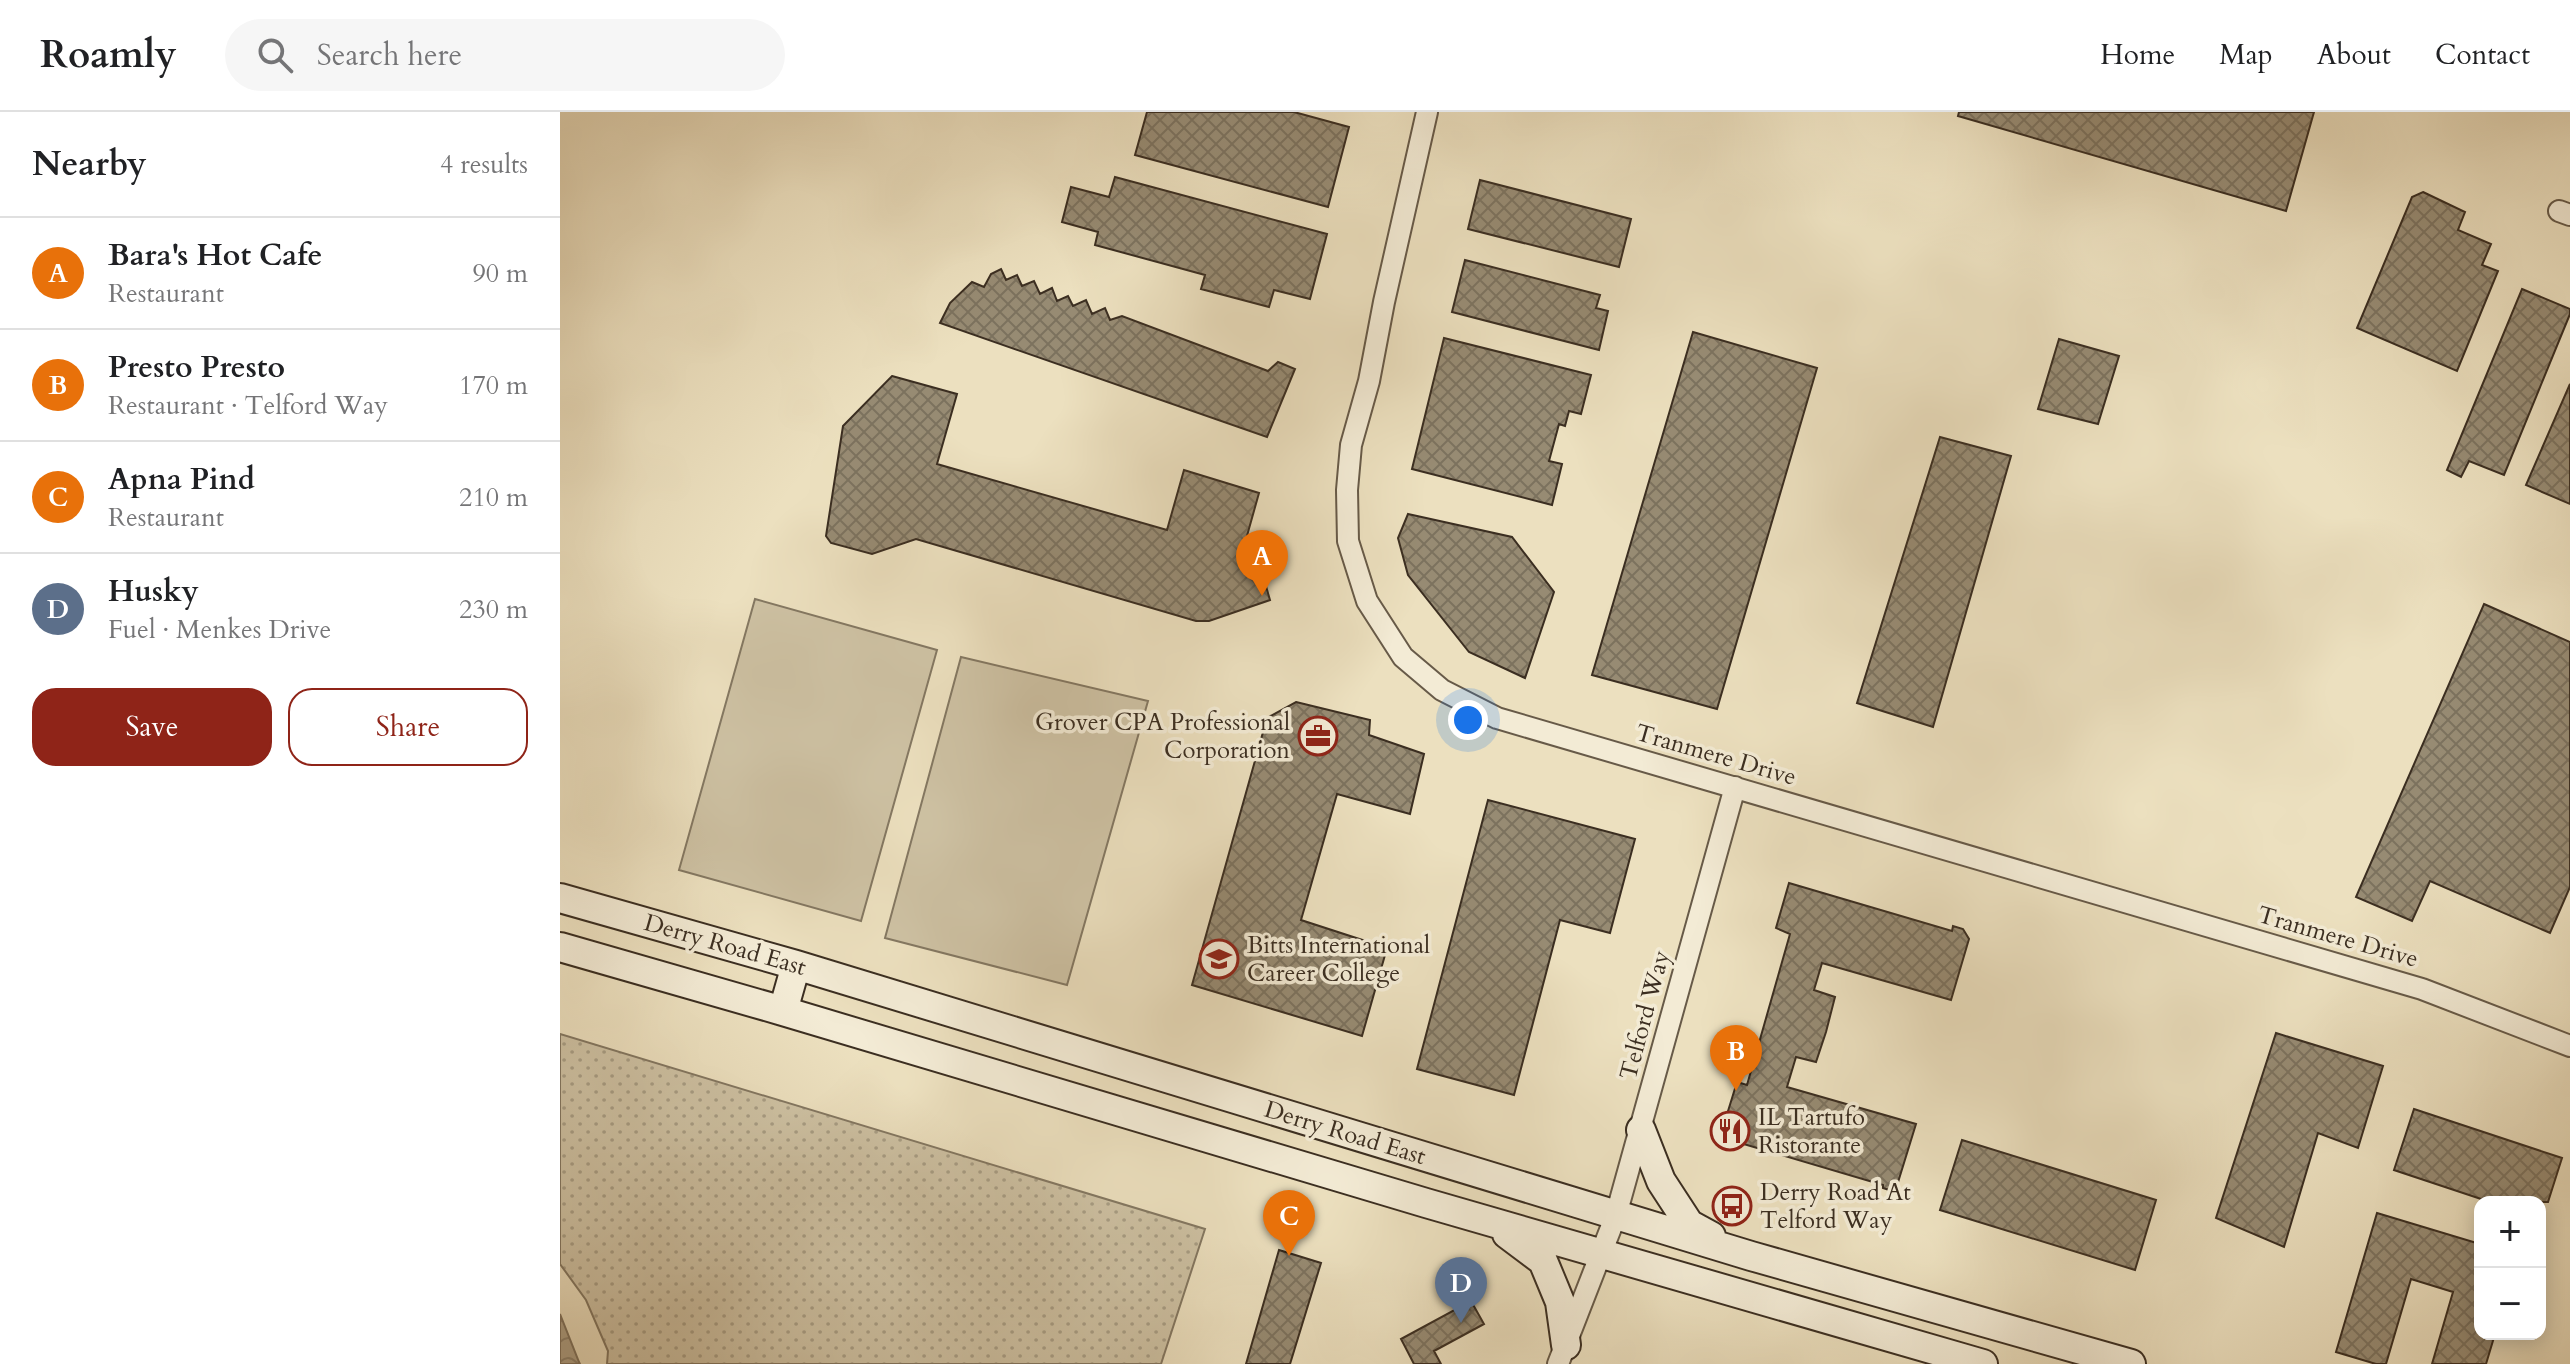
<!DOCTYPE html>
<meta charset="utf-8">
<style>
body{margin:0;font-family:Cardo,serif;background:#f6f6f6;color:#202124}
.controls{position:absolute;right:24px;bottom:24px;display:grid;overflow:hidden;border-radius:16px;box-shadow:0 4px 20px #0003}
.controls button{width:72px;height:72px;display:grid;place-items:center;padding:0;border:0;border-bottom:2px solid #e0e0e0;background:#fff;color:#202124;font:40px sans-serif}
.you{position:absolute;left:908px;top:608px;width:28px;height:28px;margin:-20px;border:6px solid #fff;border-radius:50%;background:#1a73e8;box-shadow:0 0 0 12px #1a73e833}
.badge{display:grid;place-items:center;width:52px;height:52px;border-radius:50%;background:#8f2418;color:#fff;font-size:26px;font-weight:700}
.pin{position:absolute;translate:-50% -66px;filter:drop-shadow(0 2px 4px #0008)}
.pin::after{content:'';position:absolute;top:42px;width:28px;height:24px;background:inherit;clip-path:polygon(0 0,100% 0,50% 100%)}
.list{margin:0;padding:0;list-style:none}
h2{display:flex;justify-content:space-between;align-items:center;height:104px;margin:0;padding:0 32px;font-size:34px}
h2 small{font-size:26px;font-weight:400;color:#757577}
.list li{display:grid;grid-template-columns:52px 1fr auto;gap:24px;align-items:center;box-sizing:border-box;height:112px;padding:0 32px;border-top:2px solid #e0e0e0}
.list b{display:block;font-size:30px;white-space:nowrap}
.list p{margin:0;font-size:26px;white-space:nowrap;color:#757577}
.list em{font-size:26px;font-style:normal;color:#757577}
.actions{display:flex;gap:16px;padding:24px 32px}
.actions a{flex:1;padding:18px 0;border:2px solid #8f2418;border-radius:24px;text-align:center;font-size:28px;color:#8f2418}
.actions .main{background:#8f2418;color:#fff}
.icon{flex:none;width:44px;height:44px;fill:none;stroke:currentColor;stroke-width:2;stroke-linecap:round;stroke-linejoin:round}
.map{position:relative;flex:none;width:2010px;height:1252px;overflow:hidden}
header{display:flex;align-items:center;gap:48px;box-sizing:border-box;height:112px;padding:0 40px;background:#fff;border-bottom:2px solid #e0e0e0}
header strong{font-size:38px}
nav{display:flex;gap:44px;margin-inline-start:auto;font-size:28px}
.search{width:560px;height:72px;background:#f6f6f6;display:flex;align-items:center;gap:20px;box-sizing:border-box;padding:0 28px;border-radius:44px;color:#757577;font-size:30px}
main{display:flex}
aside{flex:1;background:#fff}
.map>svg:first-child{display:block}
.grass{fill:url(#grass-dots);stroke:#847862;stroke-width:2}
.pitch{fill:#cec2a4;stroke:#847862;stroke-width:2}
.water{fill:url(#water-waves);stroke:#81745f;stroke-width:2}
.building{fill:url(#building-cross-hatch);stroke:#3b2e21;stroke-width:2}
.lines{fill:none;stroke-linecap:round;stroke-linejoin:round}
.minor-casing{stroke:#675a48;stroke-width:24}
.secondary-casing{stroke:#3b2e21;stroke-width:32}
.minor{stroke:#f3ebd5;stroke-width:20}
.secondary{stroke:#f3ebd5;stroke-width:28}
.labels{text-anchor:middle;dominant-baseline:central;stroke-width:7;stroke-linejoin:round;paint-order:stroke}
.poi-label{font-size:24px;fill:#3b2e21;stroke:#f3ebd5;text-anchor:start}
.street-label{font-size:24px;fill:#3b2e21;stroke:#f3ebd5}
</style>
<header>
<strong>Roamly</strong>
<div class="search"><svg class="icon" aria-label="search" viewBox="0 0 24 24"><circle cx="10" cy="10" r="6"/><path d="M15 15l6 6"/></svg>Search here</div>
<nav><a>Home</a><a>Map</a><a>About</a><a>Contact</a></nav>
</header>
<main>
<aside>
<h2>Nearby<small>4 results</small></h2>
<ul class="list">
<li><span class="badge" style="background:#e8710a">A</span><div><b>Bara's Hot Cafe</b><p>Restaurant</p></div><em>90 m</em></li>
<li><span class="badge" style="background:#e8710a">B</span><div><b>Presto Presto</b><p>Restaurant · Telford Way</p></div><em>170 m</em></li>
<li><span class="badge" style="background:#e8710a">C</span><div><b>Apna Pind</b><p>Restaurant</p></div><em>210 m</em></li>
<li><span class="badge" style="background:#5c6f8a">D</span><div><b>Husky</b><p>Fuel · Menkes Drive</p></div><em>230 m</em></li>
</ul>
<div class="actions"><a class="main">Save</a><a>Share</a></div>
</aside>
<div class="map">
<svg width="2010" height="1252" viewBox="0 0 2010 1252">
<defs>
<pattern id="grass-dots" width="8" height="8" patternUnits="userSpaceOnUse" patternTransform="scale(2)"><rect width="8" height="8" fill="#cec2a4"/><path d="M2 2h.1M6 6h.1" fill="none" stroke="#a89e85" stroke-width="1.8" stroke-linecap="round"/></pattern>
<pattern id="water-waves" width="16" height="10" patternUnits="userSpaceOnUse" patternTransform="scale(2)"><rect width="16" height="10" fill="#b0a389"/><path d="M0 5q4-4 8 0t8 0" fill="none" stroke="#908570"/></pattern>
<pattern id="building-cross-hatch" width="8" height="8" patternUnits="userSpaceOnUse" patternTransform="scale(2)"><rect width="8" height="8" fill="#978b73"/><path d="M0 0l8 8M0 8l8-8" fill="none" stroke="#7c725e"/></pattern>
</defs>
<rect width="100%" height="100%" fill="#ece0bf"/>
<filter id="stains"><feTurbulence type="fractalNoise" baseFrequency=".0025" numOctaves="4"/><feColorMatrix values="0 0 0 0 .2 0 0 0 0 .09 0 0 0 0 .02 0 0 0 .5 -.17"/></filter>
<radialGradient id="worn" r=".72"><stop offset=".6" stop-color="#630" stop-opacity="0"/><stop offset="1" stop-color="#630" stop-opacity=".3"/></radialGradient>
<path class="grass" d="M0 922 645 1117 601 1252H47L48 1239 26 1188 0 1152Z"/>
<path class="pitch" d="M195 487 377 538 301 809 119 758Z
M401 545 588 589 507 873 325 826Z"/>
<path class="water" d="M0 1202 19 1250 20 1252H0Z"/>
<path class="building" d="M587 0H734L789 15 768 95 575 43Z
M1399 0H1754L1726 99 1398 4Z
M555 65 767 122 750 187 714 178 709 195 641 177 645 163 535 133 538 120 502 110 511 75 549 85Z
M920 68 1071 107 1059 155 908 117Z
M1863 80 1905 100 1898 118 1931 132 1922 153 1938 159 1897 259 1797 216 1852 85Z
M905 148 1040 183 1036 196 1048 199 1039 238 892 200Z
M441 157 446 168 457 163 462 174 474 169 480 182 492 176 497 189 508 184 513 194 526 188 532 202 545 196 550 208 562 204 708 259 718 250 735 257 707 325 380 211 390 191 412 170 424 175 431 162Z
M1962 177 2010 197V202L1944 363 1909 349 1901 365 1887 358Z
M1133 220 1257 256 1157 597 1032 563Z
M884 226 1031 263 1021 302 1009 299 1005 314 999 312 989 349 1002 352 992 393 852 357Z
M1499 227 1559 244 1538 312 1478 297Z
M332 264 397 282 377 352 607 418 624 358 699 381 683 438 697 443 710 488 649 509H636L356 427 312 442 271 431 266 424 283 314Z
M2010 272V392L1966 373Z
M1380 325 1451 344 1373 615 1297 591Z
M848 402 952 425 994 480 965 566 909 540 848 463 838 426Z
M1924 492 2010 530V775L1990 821 1870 769 1852 809 1796 785Z
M736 590 810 608 809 623 864 642 850 702 777 682 741 808 827 836 802 924 632 873 707 606Z
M928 688 1075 727 1050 821 1000 808 954 983 857 957Z
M1229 771 1392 819 1393 814 1403 817 1409 827 1391 888 1262 851 1254 878 1275 885 1266 920 1256 950 1236 945 1227 975 1356 1012 1335 1080 1323 1076V1073L1160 1025 1177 970 1187 973 1230 822 1216 816Z
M1716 921 1823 954 1798 1036 1758 1021 1724 1135 1656 1106Z
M1854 997 2002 1046 1988 1090H1930L1834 1058Z
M1402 1028 1596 1088 1575 1158 1380 1098Z
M1817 1101 1920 1132V1222H1935L1926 1252H1872L1893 1180 1851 1167 1826 1252H1816L1776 1240Z
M719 1138 761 1151 730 1252H686Z
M911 1189 924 1212 874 1239 881 1252H854L841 1227Z"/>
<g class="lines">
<defs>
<path id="minor" d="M867 0 824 190 809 269 791 333 787 378 788 429 807 489 843 545 882 578 937 606 1862 877 2010 934
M1999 99 2010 103
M998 1252 1056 1103 1175 675"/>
<path id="secondary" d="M0 786 236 853 1191 1144 1571 1252
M0 835 223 899 866 1091 1423 1252
M223 899 236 853
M1081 1018 1101 1069 1129 1112 1151 1124
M947 1122 983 1149 1000 1190 1006 1233"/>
</defs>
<use href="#minor" class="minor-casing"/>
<use href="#secondary" class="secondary-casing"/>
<use href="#minor" class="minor"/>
<use href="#secondary" class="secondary"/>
</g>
<defs>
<symbol id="office-ring" viewBox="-11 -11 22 22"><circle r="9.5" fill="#f3ebd5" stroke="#8f2418" stroke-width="1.5"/><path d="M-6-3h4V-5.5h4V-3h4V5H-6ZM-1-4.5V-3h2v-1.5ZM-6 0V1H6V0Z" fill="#8f2418"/></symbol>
<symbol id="university-ring" viewBox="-11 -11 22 22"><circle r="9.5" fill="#f3ebd5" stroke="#8f2418" stroke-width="1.5"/><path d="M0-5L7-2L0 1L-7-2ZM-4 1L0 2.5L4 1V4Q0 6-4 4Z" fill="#8f2418"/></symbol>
<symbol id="restaurant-ring" viewBox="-11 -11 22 22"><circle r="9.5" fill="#f3ebd5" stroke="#8f2418" stroke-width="1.5"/><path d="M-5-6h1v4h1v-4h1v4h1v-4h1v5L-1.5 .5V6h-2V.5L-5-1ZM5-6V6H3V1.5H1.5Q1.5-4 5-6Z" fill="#8f2418"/></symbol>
<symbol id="bus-ring" viewBox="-11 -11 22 22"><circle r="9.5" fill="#f3ebd5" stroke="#8f2418" stroke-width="1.5"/><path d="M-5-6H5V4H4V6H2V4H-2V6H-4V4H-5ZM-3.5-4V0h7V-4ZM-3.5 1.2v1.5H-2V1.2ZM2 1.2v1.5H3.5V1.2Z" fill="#8f2418"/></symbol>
</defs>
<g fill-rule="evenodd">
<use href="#office-ring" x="736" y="602" width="44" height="44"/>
<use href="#university-ring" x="637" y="825" width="44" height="44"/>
<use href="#restaurant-ring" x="1148" y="997" width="44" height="44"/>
<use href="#bus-ring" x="1150" y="1072" width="44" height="44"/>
</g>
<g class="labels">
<g class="poi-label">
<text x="730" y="610" text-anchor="end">Grover CPA Professional<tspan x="730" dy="28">Corporation</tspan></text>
<text x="687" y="833">Bitts International<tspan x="687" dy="28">Career College</tspan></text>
<text x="1198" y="1005">IL Tartufo<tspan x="1198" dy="28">Ristorante</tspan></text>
<text x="1200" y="1080">Derry Road At<tspan x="1200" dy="28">Telford Way</tspan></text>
</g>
<g class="street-label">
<text transform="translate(1156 643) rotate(16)">Tranmere Drive</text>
<text transform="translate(1778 825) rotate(16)">Tranmere Drive</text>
<text transform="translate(165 833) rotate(16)">Derry Road East</text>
<text transform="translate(1085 903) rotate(-75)">Telford Way</text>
<text transform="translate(785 1021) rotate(17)">Derry Road East</text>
</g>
</g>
<rect width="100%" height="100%" filter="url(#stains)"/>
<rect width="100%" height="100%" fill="url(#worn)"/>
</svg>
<div class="controls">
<button>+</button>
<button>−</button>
</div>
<div class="you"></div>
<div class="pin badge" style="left:702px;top:484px;background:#e8710a">A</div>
<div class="pin badge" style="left:1176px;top:979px;background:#e8710a">B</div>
<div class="pin badge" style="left:729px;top:1144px;background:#e8710a">C</div>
<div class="pin badge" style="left:901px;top:1211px;background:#5c6f8a">D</div>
</div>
</main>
